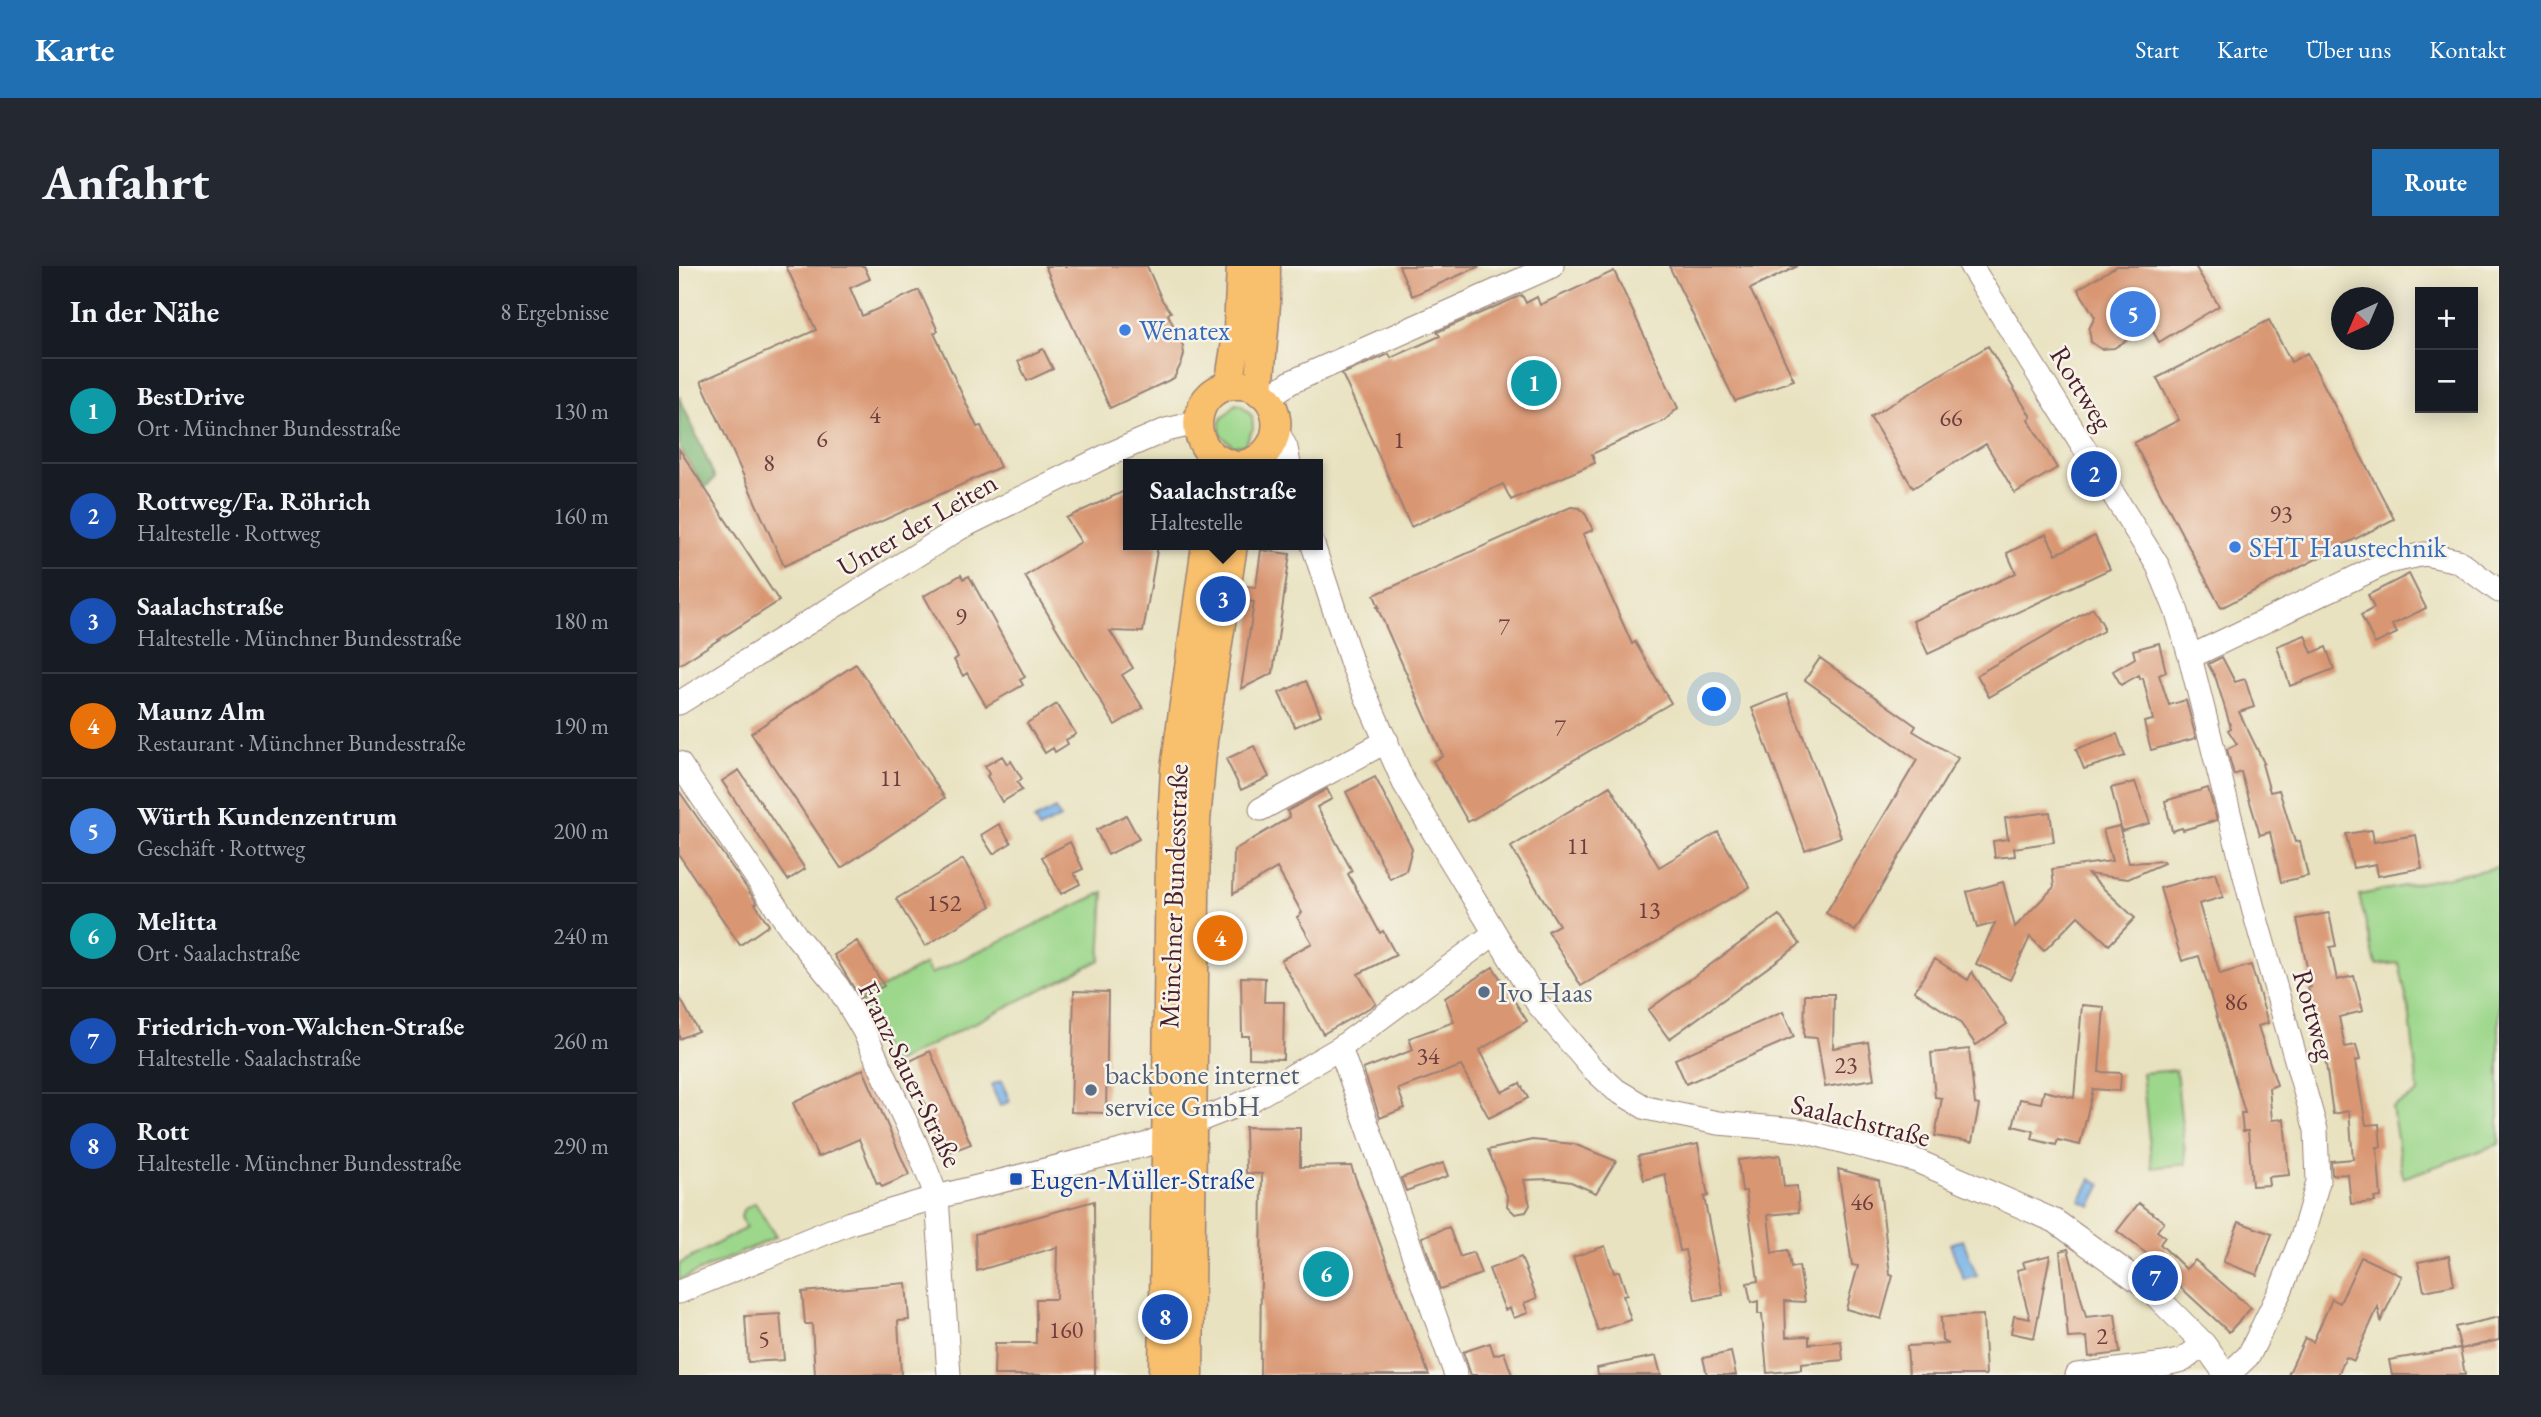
<!DOCTYPE html>
<html lang="de">
<meta charset="utf-8">
<style>
body{margin:0;font-family:"EB Garamond",serif;background:#242831;color:#f1f3f6}
.controls{position:absolute;right:21px;top:21px;display:grid;overflow:hidden;border-radius:0px;box-shadow:0 4px 18px #0003}
.controls button{width:63px;height:63px;display:grid;place-items:center;padding:0;border:0;border-bottom:2px solid #363941;background:#171b24;color:#f1f3f6;font:35px sans-serif}
.compass{position:absolute;left:1652px;top:21px;width:63px;height:63px;border-radius:50%;background:#171b24;box-shadow:0 4px 18px #0003;rotate:224deg}
.you{position:absolute;left:1036px;top:434px;width:24px;height:24px;margin:-18px;border:5px solid #fff;border-radius:50%;background:#1a73e8;box-shadow:0 0 0 10px #1a73e833}
.badge{display:grid;place-items:center;width:46px;height:46px;border-radius:50%;background:#1f6fb2;color:#fff;font-size:23px;font-weight:700}
.pin{position:absolute;translate:-50% -50%;border:4px solid #fff;box-shadow:0 2px 7px #0006}
.popup{position:absolute;left:444px;top:193px;width:200px;height:91px;box-sizing:border-box;display:grid;place-content:center;border-radius:0px;background:#171b24;filter:drop-shadow(0 2px 5px #0005);font-size:23px;white-space:nowrap;color:#9ea1a6}
.popup b{font-size:26px;color:#f1f3f6}
.popup::after{content:'';position:absolute;left:50%;top:100%;margin-left:-14px;border:14px solid transparent;border-top-color:#171b24}
.list{margin:0;padding:0;list-style:none}
h2{display:flex;justify-content:space-between;align-items:center;height:91px;margin:0;padding:0 28px;font-size:30px}
h2 small{font-size:23px;font-weight:400;color:#9ea1a6}
.list li{display:grid;grid-template-columns:46px 1fr auto;gap:21px;align-items:center;box-sizing:border-box;height:105px;padding:0 28px;border-top:2px solid #363941}
.list b{display:block;font-size:26px;white-space:nowrap}
.list p{margin:0;font-size:23px;white-space:nowrap;color:#9ea1a6}
.list em{font-size:23px;font-style:normal;color:#9ea1a6}
.map{position:relative;flex:none;width:1820px;height:1109px;overflow:hidden;border-radius:0px}
header{display:flex;align-items:center;gap:42px;box-sizing:border-box;height:98px;padding:0 35px;background:#1f6fb2;color:#fff}
header strong{font-size:33px}
nav{display:flex;gap:38px;margin-inline-start:auto;font-size:24px}
.intro{display:flex;align-items:center;justify-content:space-between;box-sizing:border-box;height:168px;padding:0 42px}
h1{margin:0;font-size:49px}
.button{padding:18px 32px;border-radius:0px;background:#1f6fb2;color:#fff;font-size:24px;font-weight:700}
main{display:flex;gap:42px;padding:0 42px}
aside{flex:1;background:#171b24;border-radius:0px;box-shadow:0 4px 18px #0003}
.map>svg:first-child{display:block}
.green{fill:#9cd78b;stroke:#737b5b;stroke-width:2}
.forest{fill:#7db877;stroke:#646c51;stroke-width:2}
.water{fill:#74b2e7;stroke:#5f6889;stroke-width:2}
.building{fill:#d99672}
.lines{fill:none;stroke-linecap:round;stroke-linejoin:round}
.minor-casing{stroke:#998076;stroke-width:25}
.major-casing{stroke:#998076;stroke-width:31}
.minor{stroke:#fff;stroke-width:23}
.major{stroke:#f8bf6c;stroke-width:28}
.shop-dot{fill:#3f7fe0;stroke:#f7f3e8;stroke-width:2.5}
.service-dot{fill:#5c6f8a;stroke:#f7f3e8;stroke-width:2.5}
.transit-dot{fill:#1a4fb4;stroke:#f7f3e8;stroke-width:2.5}
.labels{text-anchor:middle;dominant-baseline:central;stroke-width:5;stroke-linejoin:round;paint-order:stroke}
.number-label{font-size:24px;fill:#6e3d3d}
.shop-label{font-size:28px;fill:#366cbe;stroke:#f7f3e8;text-anchor:start}
.street-label{font-size:28px;fill:#4a1f2b;stroke:#f7f3e8}
.service-label{font-size:28px;fill:#4e5e75;stroke:#f7f3e8;text-anchor:start}
.transit-label{font-size:28px;fill:#164399;stroke:#f7f3e8;text-anchor:start}
</style>
<header>
<strong>Karte</strong>
<nav><a>Start</a><a>Karte</a><a>Über uns</a><a>Kontakt</a></nav>
</header>
<div class="intro"><h1>Anfahrt</h1><a class="button">Route</a></div>
<main>
<aside>
<h2>In der Nähe<small>8 Ergebnisse</small></h2>
<ul class="list">
<li><span class="badge" style="background:#0f9aa8">1</span><div><b>BestDrive</b><p>Ort · Münchner Bundesstraße</p></div><em>130 m</em></li>
<li><span class="badge" style="background:#1a4fb4">2</span><div><b>Rottweg/Fa. Röhrich</b><p>Haltestelle · Rottweg</p></div><em>160 m</em></li>
<li><span class="badge" style="background:#1a4fb4">3</span><div><b>Saalachstraße</b><p>Haltestelle · Münchner Bundesstraße</p></div><em>180 m</em></li>
<li><span class="badge" style="background:#e8710a">4</span><div><b>Maunz Alm</b><p>Restaurant · Münchner Bundesstraße</p></div><em>190 m</em></li>
<li><span class="badge" style="background:#3f7fe0">5</span><div><b>Würth Kundenzentrum</b><p>Geschäft · Rottweg</p></div><em>200 m</em></li>
<li><span class="badge" style="background:#0f9aa8">6</span><div><b>Melitta</b><p>Ort · Saalachstraße</p></div><em>240 m</em></li>
<li><span class="badge" style="background:#1a4fb4">7</span><div><b>Friedrich-von-Walchen-Straße</b><p>Haltestelle · Saalachstraße</p></div><em>260 m</em></li>
<li><span class="badge" style="background:#1a4fb4">8</span><div><b>Rott</b><p>Haltestelle · Münchner Bundesstraße</p></div><em>290 m</em></li>
</ul>
</aside>
<div class="map">
<svg width="1820" height="1109" viewBox="0 0 1820 1109">
<rect width="100%" height="100%" fill="#f7f3e8"/>
<filter id="ink" filterUnits="userSpaceOnUse"><feTurbulence type="fractalNoise" baseFrequency=".0143" numOctaves="2"/><feDisplacementMap in="SourceGraphic" scale="14" xChannelSelector="R" yChannelSelector="G"/><feConvolveMatrix kernelMatrix="1 2 1 2 8 2 1 2 1" color-interpolation-filters="sRGB"/></filter>
<filter id="wash" filterUnits="userSpaceOnUse"><feTurbulence type="fractalNoise" baseFrequency=".00686" numOctaves="4" result="noise"/><feDisplacementMap in="SourceGraphic" scale="28" xChannelSelector="R" yChannelSelector="G"/><feGaussianBlur stdDeviation="1.57" result="paint"/><feColorMatrix in="noise" values="0 0 0 0 0 0 0 0 0 0 0 0 0 0 0 0 0 1.4 0 .05"/><feComposite in="paint" operator="in"/></filter>
<g filter="url(#wash)">
<rect width="100%" height="100%" fill="#e8e2c0"/>
<path class="green" d="M556 138 562 139 573 150 574 163 565 179 554 180 542 169C537 147 547 154 556 138Z
M1820 601V878L1724 912 1713 841 1739 827 1731 750 1720 697 1697 699 1680 629Z
M425 626 421 694 212 799 180 734 246 698 252 708Z
M1497 804 1507 898 1473 902 1463 807Z
M76 937 97 971 0 1014V998L67 962 62 951 64 944Z"/>
<path class="forest" d="M0 130 36 212 26 222 0 181Z"/>
<path class="water" d="M376 543 381 552 360 563 355 554Z
M322 815 331 835 321 840 312 819Z
M1412 913 1423 918 1412 940 1401 935Z
M1284 974 1298 1010 1285 1014 1271 978Z"/>
<g id="blocks">
<path class="building" d="M107 0H185L191 13 171 22 183 50 240 24 259 65 255 67 298 161 302 160 321 201 105 300 22 115 137 64Z
M366 0H468L483 34 492 46 489 48 504 80 505 88 503 96 495 112 431 142Z
M720 0H801L733 30Z
M990 0H1119L1071 23 1115 114 1056 135Z
M1438 0H1516L1540 40 1480 76 1471 60 1435 82 1422 83 1412 76 1410 63 1416 51 1399 23Z
M935 5 999 142 985 155 913 188 916 197 832 234 824 218 732 261 663 108 710 88 712 92 761 70 758 66 843 29 847 37 858 31 861 39Z
M1590 54 1612 96 1628 87 1715 253 1542 342 1455 177 1500 154 1478 112Z
M1309 80 1352 151 1349 153 1378 202 1336 227 1307 178 1234 222 1191 151Z
M364 83 374 103 348 115 339 95Z
M0 183 100 335 0 399Z
M450 223V279H479L464 366 431 365 454 402 443 409 464 442 436 459 346 310 402 276 387 252Z
M892 241 901 242 907 249 914 264 904 268 953 378 956 376 992 437 789 556 754 495 764 490 698 341H700L695 329Z
M1367 268 1377 288 1416 270 1431 303 1249 388 1234 355 1337 307 1328 287Z
M582 284 611 288 594 407 562 423 575 336 562 334 565 320 577 321Z
M1730 308 1747 342 1713 359 1718 367 1696 378 1682 349 1695 342 1689 329Z
M282 309 284 313 290 310 346 411 341 414 344 419 307 440 288 407 284 410 275 394 279 391 245 330Z
M1414 342 1424 359V365L1310 431 1298 409Z
M1626 369 1633 387 1647 381 1655 403 1611 420 1598 380Z
M1480 377 1487 406 1480 409 1490 439 1507 434 1517 472 1472 484 1465 456 1474 454 1464 412 1461 413 1460 409 1442 419 1434 405 1456 392 1454 384Z
M1543 391 1556 416 1566 413 1575 441 1560 446 1585 497 1583 498 1591 526 1600 524 1616 576 1621 575 1629 610 1602 616 1591 566 1581 569 1562 506 1555 509 1548 483 1558 478 1549 464 1552 462 1537 413 1529 398Z
M1141 392 1237 460 1234 465 1279 492 1176 665 1147 647 1238 494 1126 414Z
M177 398 266 532 162 602 72 467Z
M627 415 642 449 616 461 600 427Z
M1108 428 1162 571 1126 584 1073 442Z
M378 438 397 468 387 474 389 478 376 486 374 482 366 487 348 457Z
M1438 468 1446 490 1405 503 1397 483Z
M575 480 590 511 562 524 547 493Z
M323 490 328 498 332 495 343 513 338 516 343 524 323 536 308 510 310 508 306 500Z
M60 504 126 603 109 614 43 515Z
M696 511 733 582 727 605 711 613 667 526Z
M1456 516 1471 557 1443 565 1432 522Z
M931 520 980 601 1039 566 1071 621 902 720 869 665 880 659 832 581Z
M1529 522 1538 554 1504 564 1503 562 1493 565 1486 535Z
M648 523 653 533 638 541 673 605 669 608 701 667 704 665 717 689 679 708 697 738 644 768 602 694 633 677 618 651 623 647 598 602 554 628 555 584 611 551 608 545Z
M0 525 78 637 76 638 90 659 61 679 0 589Z
M1371 546 1375 576 1335 582 1336 590 1316 592 1314 575 1329 573 1326 552Z
M447 549 460 573 429 589 417 564Z
M320 558 332 577 314 588 302 569Z
M1440 560 1450 597 1484 595 1485 597 1449 613 1409 608 1456 652 1430 679 1399 650 1365 685 1351 671 1331 714 1297 698 1316 657 1298 662 1288 626 1324 616 1336 661 1375 621 1373 603 1433 595 1424 564Z
M1693 564 1695 576 1737 569 1743 602 1699 610 1697 598 1674 602 1667 568Z
M391 576 404 603 395 607 401 618 382 628 363 591Z
M284 593 312 640 246 680 217 633Z
M1536 607 1544 631 1520 638 1541 708 1572 699 1589 757 1579 760 1598 819 1590 822 1593 854 1605 853 1610 909 1589 911 1590 919 1573 920 1569 865H1564L1562 847H1566L1520 690 1503 695 1481 622Z
M1650 647 1657 680 1651 681 1658 714 1675 710 1684 745 1660 751 1666 781 1677 779 1681 794 1676 795 1687 859 1700 858 1702 881H1698L1702 931 1695 932 1696 936 1672 938 1669 908 1653 909 1652 895 1674 893 1670 845 1654 848 1645 784 1629 722 1632 721 1618 653Z
M1100 649 1121 678 990 773 969 744Z
M538 661 549 664V691L534 678 533 667Z
M178 675 205 720 181 732 155 689Z
M1256 693 1289 714 1293 706 1328 758 1297 779 1280 755 1235 725Z
M814 701 848 755 801 784 823 826 841 817 849 832 810 852 782 800 719 823 726 842 701 852 684 803 734 784 730 772 775 756 766 732Z
M562 711 586 712 585 736H605L604 793 570 792V770H563Z
M395 725 429 726 427 847 392 846Z
M1126 728H1155L1154 782 1189 776 1195 813 1146 821 1138 772 1125 771Z
M0 730 19 765 0 773Z
M1403 739 1425 741 1420 806 1442 807 1441 825 1414 823 1401 879 1379 874 1377 879 1353 873 1355 865 1334 860 1341 833 1362 837 1365 825 1395 832Z
M1104 746 1115 771 1007 818 996 793Z
M1290 783 1296 838 1300 839 1293 876 1256 870 1263 832 1256 831 1252 787Z
M251 785 292 878 266 888 229 796Z
M184 803 230 909 203 921 201 917 198 918 180 873 139 891 114 837Z
M566 861 621 862V901L672 900 750 1109H581L583 908 567 907Z
M853 874 895 878 937 895 917 927 892 916 870 913 845 914 851 939 847 946 836 948 828 940 829 932 809 884Z
M1019 878 1029 930 1025 931 1044 1029 1016 1034 1006 984 1001 985 986 908 965 914 959 890Z
M1101 889 1105 921 1118 920 1120 946 1089 949 1093 987 1109 984 1112 1002 1120 1000 1126 1036 1106 1035 1107 1071 1130 1070V1078L1162 1075 1164 1094 1122 1098V1104L1088 1107 1083 1048H1079V1035L1072 1037 1068 1017 1079 1015 1067 925H1063L1059 894Z
M764 897 769 910 727 925 722 912Z
M1159 903 1200 914 1211 1009 1214 1010 1202 1053 1167 1043 1179 1000 1173 999Z
M415 935 416 1109H315L316 1077H357V1033H377L378 981 298 1005 296 968Z
M1460 937 1485 956 1478 965 1486 971 1481 978 1507 1003 1516 994 1572 1042 1550 1066 1486 1007 1489 1004 1438 965Z
M1560 956 1593 968 1578 1009 1544 996Z
M770 961 781 991 794 986 802 1008 761 1023 743 971Z
M926 980 935 1007 940 1005 948 1029 944 1030 952 1054 919 1065 894 991Z
M1389 983 1407 1051 1436 1048 1441 1087 1410 1091 1408 1071 1389 1072 1381 985Z
M1371 989 1355 1072 1332 1067 1335 1050 1351 1053 1338 1004 1346 1002 1344 996Z
M1770 990 1775 1019 1745 1025 1739 996Z
M842 991 858 1032 845 1037 849 1047 835 1052 831 1042 826 1044 810 1003Z
M1682 991 1723 1010 1702 1055 1699 1041 1675 1095 1667 1091 1659 1109H1609L1626 1072 1634 1076 1653 1033 1661 1037Z
M227 1017 230 1054 219 1055 222 1109H136L133 1058H126L123 1026Z
M101 1048 105 1094 69 1096 66 1050Z
M1304 1049 1307 1109H1230L1228 1080 1270 1078 1263 1075 1262 1051Z
M1820 1051V1074L1782 1083 1776 1061Z
M811 1077 815 1089 825 1086 833 1109H792L784 1086Z
M1781 1082 1786 1109H1713L1710 1094Z
M1052 1086 1057 1109H1028L1024 1092Z
M977 1090 982 1109H919L918 1102Z"/>
</g>
</g>
<g filter="url(#ink)">
<use href="#blocks" fill-opacity="0" stroke="#998076" stroke-width="2"/>
<g class="lines">
<defs>
<path id="minor" d="M1292 0 1479 300 1498 346 1511 391 1574 642 1637 864 1639 916 1624 968 1602 1023 1570 1089 1549 1109
M588 132 612 116 873 0
M598 164 607 182 610 198
M634 279 673 398 725 517 859 738 912 801 937 824 967 842 1039 857 1120 864 1238 895 1376 955 1469 1022 1525 1078 1547 1109
M1511 391 1709 296 1746 288 1779 295 1820 325
M0 437 281 262 431 188 487 164 518 157
M0 497 117 670 159 721 185 765 237 878 258 931 270 1109
M582 543 708 475
M661 782 777 1109
M0 1026 171 957 258 931 466 879 528 851 572 834 661 782 816 667
M1398 1109 1486 1098 1504 1094 1525 1078"/>
<path id="major" d="M550 120 559 63 562 0
M580 126 587 38V0
M551 198C503 185 512 117 560 119 606 121 611 185 567 198
M484 1109 491 590 496 503 527 279
M510 1109 517 556 524 475 554 279"/>
</defs>
<use href="#minor" class="minor-casing"/>
<use href="#major" class="major-casing"/>
<use href="#minor" class="minor"/>
<use href="#major" class="major"/>
</g>
</g>
<g class="shop-dot">
<circle cx="446" cy="64" r="7"/>
<circle cx="1556" cy="281" r="7"/>
</g>
<g class="service-dot">
<circle cx="805" cy="726" r="7"/>
<circle cx="412" cy="824" r="7"/>
</g>
<rect class="transit-dot" x="330" y="906" width="14" height="14" rx="3.5"/>
<g class="labels">
<g class="number-label">
<text x="196" y="148">4</text>
<text x="1272" y="151">66</text>
<text x="143" y="172">6</text>
<text x="720" y="173">1</text>
<text x="90" y="196">8</text>
<text x="1602" y="247">93</text>
<text x="282" y="350">9</text>
<text x="825" y="360">7</text>
<text x="881" y="461">7</text>
<text x="212" y="511">11</text>
<text x="899" y="579">11</text>
<text x="265" y="636">152</text>
<text x="970" y="643">13</text>
<text x="1557" y="735">86</text>
<text x="749" y="789">34</text>
<text x="1167" y="798">23</text>
<text x="1183" y="935">46</text>
<text x="387" y="1063">160</text>
<text x="1423" y="1069">2</text>
<text x="85" y="1072">5</text>
</g>
<g class="shop-label">
<text x="460" y="64">Wenatex</text>
<text x="1570" y="281">SHT Haustechnik</text>
</g>
<g class="street-label">
<text transform="translate(1403 122) rotate(58)">Rottweg</text>
<text transform="translate(238 258) rotate(-30)">Unter der Leiten</text>
<text transform="translate(494 630) rotate(-88)">Münchner Bundesstraße</text>
<text transform="translate(1636 749) rotate(74)">Rottweg</text>
<text transform="translate(232 808) rotate(64)">Franz-Sauer-Straße</text>
<text transform="translate(1182 854) rotate(14)">Saalachstraße</text>
</g>
<g class="service-label">
<text x="819" y="726">Ivo Haas</text>
<text x="426" y="808">backbone internet<tspan x="426" dy="32">service GmbH</tspan></text>
</g>
<g class="transit-label">
<text x="351" y="913">Eugen-Müller-Straße</text>
</g>
</g>
</svg>
<div class="controls">
<button>+</button>
<button>−</button>
</div>
<svg class="compass" viewBox="-18 -18 36 36"><path d="M0-13l5 13h-10z" fill="#e53935"/><path d="M0 13l5-13h-10z" fill="#9ea1a6"/></svg>
<div class="you"></div>
<div class="pin badge" style="left:855px;top:117px;background:#0f9aa8">1</div>
<div class="pin badge" style="left:1415px;top:208px;background:#1a4fb4">2</div>
<div class="pin badge" style="left:544px;top:333px;background:#1a4fb4">3</div>
<div class="popup"><b>Saalachstraße</b>Haltestelle</div>
<div class="pin badge" style="left:541px;top:672px;background:#e8710a">4</div>
<div class="pin badge" style="left:1454px;top:48px;background:#3f7fe0">5</div>
<div class="pin badge" style="left:647px;top:1008px;background:#0f9aa8">6</div>
<div class="pin badge" style="left:1476px;top:1012px;background:#1a4fb4">7</div>
<div class="pin badge" style="left:486px;top:1051px;background:#1a4fb4">8</div>
</div>
</main>
